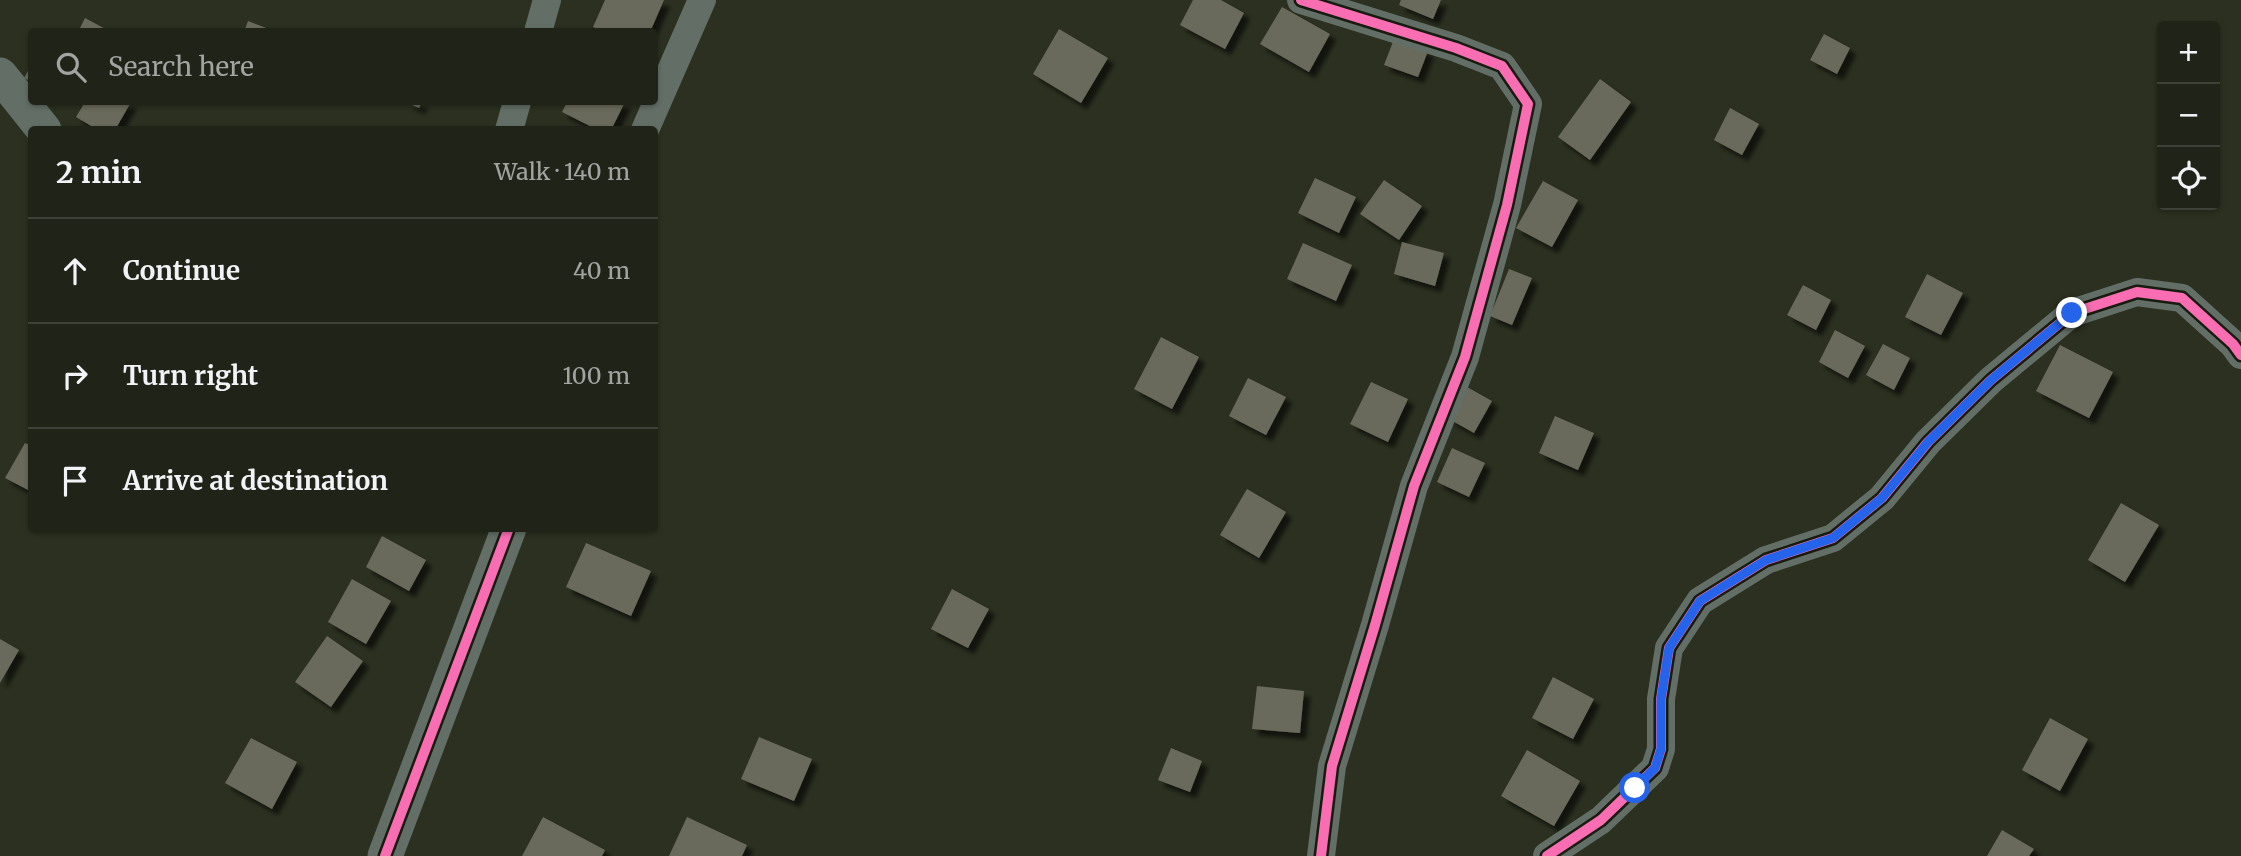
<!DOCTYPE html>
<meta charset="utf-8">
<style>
body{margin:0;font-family:Merriweather,serif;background:#2d3025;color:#f1f3f6}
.controls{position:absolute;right:21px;top:21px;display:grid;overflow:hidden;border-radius:7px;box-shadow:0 2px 5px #0004}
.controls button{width:63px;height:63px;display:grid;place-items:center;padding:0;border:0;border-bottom:2px solid #3d4137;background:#202418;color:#f1f3f6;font:35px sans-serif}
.stop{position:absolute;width:21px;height:21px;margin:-16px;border:5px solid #2563eb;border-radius:50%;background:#fff}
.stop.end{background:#2563eb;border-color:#fff;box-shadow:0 2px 7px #0008}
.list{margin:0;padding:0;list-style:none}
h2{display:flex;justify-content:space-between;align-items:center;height:91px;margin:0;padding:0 28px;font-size:30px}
h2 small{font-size:23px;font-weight:400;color:#a2a4a2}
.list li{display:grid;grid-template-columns:46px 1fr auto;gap:21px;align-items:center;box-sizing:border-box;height:105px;padding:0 28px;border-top:2px solid #3d4137}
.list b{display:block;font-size:26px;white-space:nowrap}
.list em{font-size:23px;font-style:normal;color:#a2a4a2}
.icon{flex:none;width:38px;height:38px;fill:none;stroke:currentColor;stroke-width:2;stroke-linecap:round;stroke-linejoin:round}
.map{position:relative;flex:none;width:2241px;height:856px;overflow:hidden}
.search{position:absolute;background:#202418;box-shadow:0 2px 5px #0004;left:28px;top:28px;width:630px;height:77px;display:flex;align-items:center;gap:18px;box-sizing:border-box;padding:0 24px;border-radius:7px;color:#a2a4a2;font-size:26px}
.panel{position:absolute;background:#202418;box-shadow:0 2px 5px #0004;left:28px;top:126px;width:630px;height:406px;border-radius:7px}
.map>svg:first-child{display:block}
.building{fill:#6a6a5c;filter:url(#shadow)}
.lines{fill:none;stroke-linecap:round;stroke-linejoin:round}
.minor{stroke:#636f66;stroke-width:28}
.tertiary{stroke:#636f66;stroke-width:35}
.cycleway-casing{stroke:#181c0f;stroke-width:15}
.cycleway{stroke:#f96db3;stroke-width:10}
.route{stroke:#2563eb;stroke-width:9}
</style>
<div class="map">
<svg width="2241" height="856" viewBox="0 0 2241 856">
<defs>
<filter id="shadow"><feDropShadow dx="6" dy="6" stdDeviation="2" flood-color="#0009"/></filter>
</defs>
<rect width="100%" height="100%" fill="#2b3020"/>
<path class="building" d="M605 0H664L650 32H605L593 27Z
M1193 0H1221L1244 13 1225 49 1180 25Z
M1401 0H1441L1433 19 1399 5Z
M1282 7 1330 34 1309 72 1260 44Z
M85 18 111 32H78Z
M248 21 274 31V32H244Z
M1059 29 1108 58 1081 103 1033 74Z
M1824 34 1850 48 1837 74 1810 60Z
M1394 39 1428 51 1418 77 1384 65Z
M32 64V82L24 78Z
M1600 79 1631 102 1590 160 1558 137Z
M85 102H131L115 130H98L76 117Z
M405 102H422L419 108Z
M567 102H625L611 130H598L562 112Z
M1730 108 1759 124 1742 155 1714 140Z
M1315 178 1356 197 1339 233 1298 213Z
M1384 180 1422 206 1399 240 1360 214Z
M1543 181 1578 200 1552 247 1516 228Z
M1402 242 1444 253 1435 286 1394 274Z
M1303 243 1352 265 1336 301 1287 279Z
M1509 269 1532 278 1512 325 1490 316Z
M1927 274 1963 293 1941 335 1905 317Z
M1803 285 1831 300 1816 330 1787 315Z
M1835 330 1865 346 1848 378 1819 362Z
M1161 337 1199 357 1172 409 1134 389Z
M1883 344 1910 358 1894 390 1866 375Z
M2060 345 2113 372 2089 418 2036 391Z
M1248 378 1286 397 1266 435 1229 416Z
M1371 382 1408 399 1388 442 1350 424Z
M1467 387 1492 401 1474 433 1449 419Z
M1555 416 1594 433 1578 470 1539 453Z
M25 443 32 446V492L5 478Z
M1452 448 1485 463 1469 497 1437 482Z
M1247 489 1286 512 1259 558 1220 535Z
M2121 503 2159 525 2125 582 2088 560Z
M382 536 426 560 409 591 366 567Z
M586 543 651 571 631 616 566 587Z
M352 579 391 601 366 644 328 622Z
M952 589 989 609 968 648 931 629Z
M327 636 363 661 331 707 295 682Z
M0 639 19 650 0 683Z
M1553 677 1594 699 1573 739 1532 718Z
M1257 686 1304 691 1300 733 1252 729Z
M2050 718 2088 739 2060 791 2022 770Z
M759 737 812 759 794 801 741 779Z
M251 738 297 762 272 809 225 783Z
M1171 748 1202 761 1190 792 1158 780Z
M1527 750 1580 781 1554 826 1501 796Z
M543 817 605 850 602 856H522Z
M687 817 747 845 742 856H669Z
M2002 830 2034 849 2029 856H1987Z"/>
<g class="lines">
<path class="minor" d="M1301 0 1456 48 1502 66 1528 104 1507 205 1465 357 1414 486 1375 625 1332 766 1321 856
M538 32 547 0
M509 130 517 102
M645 130 702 0
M1547 856 1601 820 1655 768 1661 749V699L1669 648 1700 601 1766 560 1833 538 1882 498 1928 442 1991 380 2072 313 2137 292 2182 298 2233 344 2241 355"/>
<path class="tertiary" d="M0 75 44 130
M385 856 509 528"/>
<defs>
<path id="cycleway" d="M1301 0 1456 48 1502 66 1528 104 1507 205 1465 357 1414 486 1375 625 1332 766 1321 856
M385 856 509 528
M1547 856 1601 820 1655 768 1661 749V699L1669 648 1700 601 1766 560 1833 538 1882 498 1928 442 1991 380 2072 313 2137 292 2182 298 2233 344 2241 355"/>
</defs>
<use href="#cycleway" class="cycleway-casing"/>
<use href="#cycleway" class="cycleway"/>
</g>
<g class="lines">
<path class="route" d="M1635 788 1655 768 1661 749V699L1669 648 1700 601 1766 560 1833 538 1882 498 1928 442 1991 380 2072 313"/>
</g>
</svg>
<div class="controls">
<button>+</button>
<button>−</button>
<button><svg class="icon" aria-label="locate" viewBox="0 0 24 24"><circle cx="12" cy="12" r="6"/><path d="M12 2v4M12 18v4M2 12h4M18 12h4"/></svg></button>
</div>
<div class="stop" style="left:1635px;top:788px"></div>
<div class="stop end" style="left:2072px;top:313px"></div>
<div class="search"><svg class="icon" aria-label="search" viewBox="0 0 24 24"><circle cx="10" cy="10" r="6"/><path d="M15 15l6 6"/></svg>Search here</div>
<section class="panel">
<h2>2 min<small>Walk · 140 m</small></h2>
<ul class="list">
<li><svg class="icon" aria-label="ahead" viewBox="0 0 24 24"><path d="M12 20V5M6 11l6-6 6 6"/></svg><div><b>Continue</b></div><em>40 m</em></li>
<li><svg class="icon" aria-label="right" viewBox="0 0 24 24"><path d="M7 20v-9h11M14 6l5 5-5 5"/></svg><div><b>Turn right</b></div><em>100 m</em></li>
<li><svg class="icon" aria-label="arrive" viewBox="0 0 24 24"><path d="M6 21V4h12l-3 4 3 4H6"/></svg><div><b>Arrive at destination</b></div></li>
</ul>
</section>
</div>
